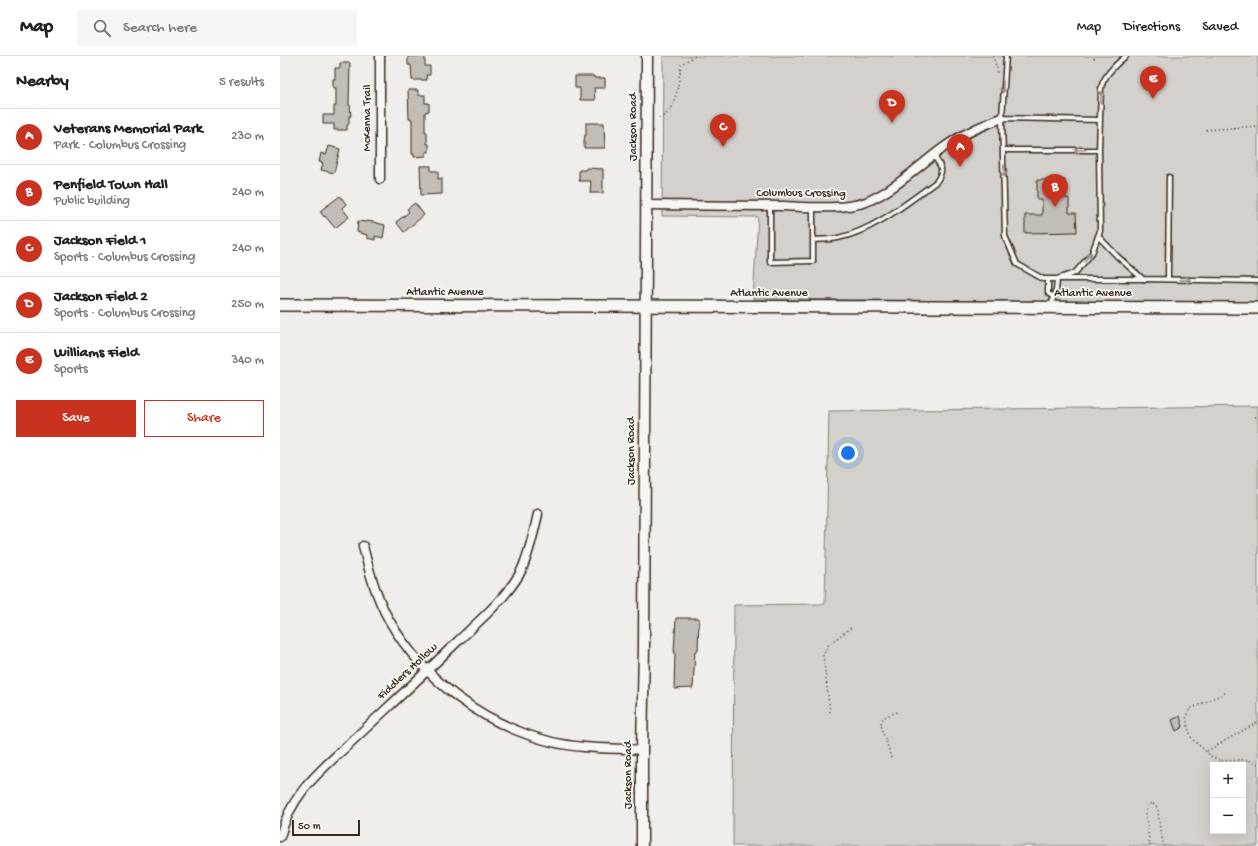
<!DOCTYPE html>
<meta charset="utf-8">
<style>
body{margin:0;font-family:"Gochi Hand",sans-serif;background:#f6f6f6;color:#202124}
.controls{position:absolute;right:12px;bottom:12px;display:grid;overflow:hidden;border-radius:0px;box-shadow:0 4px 16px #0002}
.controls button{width:36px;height:36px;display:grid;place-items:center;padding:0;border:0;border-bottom:1px solid #e0e0e0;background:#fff;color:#202124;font:20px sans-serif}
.scale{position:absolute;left:12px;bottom:10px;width:68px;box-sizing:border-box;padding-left:4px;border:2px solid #3b2a1e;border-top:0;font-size:11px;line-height:14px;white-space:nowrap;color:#3b2a1e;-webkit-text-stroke:3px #f6f6f2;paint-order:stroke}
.you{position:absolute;left:568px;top:397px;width:14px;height:14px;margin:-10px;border:3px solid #fff;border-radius:50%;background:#1a73e8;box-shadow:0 0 0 6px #1a73e833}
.badge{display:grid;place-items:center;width:26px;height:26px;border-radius:50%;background:#c8321e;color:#fff;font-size:13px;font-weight:700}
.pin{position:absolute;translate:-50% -33px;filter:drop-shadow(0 1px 2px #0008)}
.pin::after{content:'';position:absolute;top:21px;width:14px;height:12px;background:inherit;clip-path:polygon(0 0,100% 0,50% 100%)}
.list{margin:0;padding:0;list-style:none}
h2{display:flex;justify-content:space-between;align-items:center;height:52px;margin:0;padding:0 16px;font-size:17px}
h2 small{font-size:13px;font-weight:400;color:#757577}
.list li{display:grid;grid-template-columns:26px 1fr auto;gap:12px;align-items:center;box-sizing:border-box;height:56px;padding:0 16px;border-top:1px solid #e0e0e0}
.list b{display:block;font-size:15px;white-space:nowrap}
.list p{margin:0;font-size:13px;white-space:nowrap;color:#757577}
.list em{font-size:13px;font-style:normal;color:#757577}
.actions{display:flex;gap:8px;padding:12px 16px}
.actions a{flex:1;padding:9px 0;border:1px solid #c8321e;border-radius:0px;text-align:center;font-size:14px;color:#c8321e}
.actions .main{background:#c8321e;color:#fff}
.icon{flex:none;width:22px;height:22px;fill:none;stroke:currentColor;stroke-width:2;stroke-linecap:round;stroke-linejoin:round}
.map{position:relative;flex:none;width:978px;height:790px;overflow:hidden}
header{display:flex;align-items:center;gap:24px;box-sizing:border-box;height:56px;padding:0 20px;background:#fff;border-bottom:1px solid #e0e0e0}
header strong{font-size:19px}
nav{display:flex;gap:22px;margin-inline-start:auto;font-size:14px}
.search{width:280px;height:36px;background:#f6f6f6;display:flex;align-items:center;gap:10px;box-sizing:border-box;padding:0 14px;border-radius:0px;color:#757577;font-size:15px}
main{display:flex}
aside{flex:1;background:#fff}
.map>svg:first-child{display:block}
.green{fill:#d4d1cc;stroke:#887e75;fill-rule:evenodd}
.building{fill:#c2bdb7;stroke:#3b2a1e}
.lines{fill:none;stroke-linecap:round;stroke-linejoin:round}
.service-casing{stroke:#3b2a1e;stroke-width:7}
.minor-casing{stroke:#3b2a1e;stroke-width:11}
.tertiary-casing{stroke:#3b2a1e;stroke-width:13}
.secondary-casing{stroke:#3b2a1e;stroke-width:14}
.path{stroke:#3b2a1e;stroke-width:1.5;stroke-dasharray:1 3;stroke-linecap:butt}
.service{stroke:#f6f6f2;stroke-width:4}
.minor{stroke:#f6f6f2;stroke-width:8}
.tertiary{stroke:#f6f6f2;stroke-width:10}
.secondary{stroke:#f6f6f2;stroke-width:11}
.oneway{stroke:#989088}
.labels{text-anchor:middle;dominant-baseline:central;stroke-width:3.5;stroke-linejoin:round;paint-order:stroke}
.street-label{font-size:12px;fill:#3b2a1e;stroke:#f6f6f2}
</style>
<header>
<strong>Map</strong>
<div class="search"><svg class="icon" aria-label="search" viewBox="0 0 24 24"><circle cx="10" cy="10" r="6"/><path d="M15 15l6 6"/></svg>Search here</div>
<nav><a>Map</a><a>Directions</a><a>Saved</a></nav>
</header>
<main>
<aside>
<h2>Nearby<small>5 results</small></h2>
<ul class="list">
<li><span class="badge">A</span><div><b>Veterans Memorial Park</b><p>Park · Columbus Crossing</p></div><em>230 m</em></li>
<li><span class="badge">B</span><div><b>Penfield Town Hall</b><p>Public building</p></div><em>240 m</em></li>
<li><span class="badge">C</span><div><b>Jackson Field 1</b><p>Sports · Columbus Crossing</p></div><em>240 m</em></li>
<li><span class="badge">D</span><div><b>Jackson Field 2</b><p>Sports · Columbus Crossing</p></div><em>250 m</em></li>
<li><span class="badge">E</span><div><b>Williams Field</b><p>Sports</p></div><em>340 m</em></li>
</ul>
<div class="actions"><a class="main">Save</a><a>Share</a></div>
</aside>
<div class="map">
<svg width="978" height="790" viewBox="0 0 978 790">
<rect width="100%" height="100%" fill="#efeeea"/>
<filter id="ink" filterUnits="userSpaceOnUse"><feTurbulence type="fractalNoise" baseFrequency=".025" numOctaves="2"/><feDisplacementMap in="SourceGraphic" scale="8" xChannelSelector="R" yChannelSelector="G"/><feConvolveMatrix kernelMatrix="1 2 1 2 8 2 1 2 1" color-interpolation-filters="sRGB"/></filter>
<g filter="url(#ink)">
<path class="green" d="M383 0H978V247L473 243 478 161 382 160Z
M978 350V790H453L454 549 545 548 549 355ZM933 709H963V775H933Z"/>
<path class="building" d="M128 0H145V10H150V19H146L147 24H132L131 9H128Z
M60 7H70L69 49H70L71 60H69V68L67 69V74H54V68H43V59H54V50H56V32H53V23H55V12H60Z
M295 20H314V22H325V32H314L315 44H300V32H295Z
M128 34H138V39H145V47H149V55L145 56V76H147V88H149V96H146V100L134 101V98H132V63H129Z
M306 67H324L325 92H304V85L305 79H306Z
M49 90 60 93 54 117 41 114 43 107 39 106 41 97 46 99Z
M140 110H151V115H158V123L162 122V138L141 139Z
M306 112 323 113V137H310L311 125H299V114H306Z
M757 124H785V142H789V157H796L797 176 745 177V159H762V144H757Z
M60 140 66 148 62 152 69 161 55 172 45 160 44 161 40 155Z
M135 147 144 159 124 176 116 166 129 156 127 153Z
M78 165 86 166V165L93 166 105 169 103 182 95 180V184L87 182V179L77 176Z
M396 562H419L418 595H415L413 632 394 633 395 596H394Z
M900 660 903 671 896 675 892 664Z"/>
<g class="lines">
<defs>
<path id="service" d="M726 0 722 62 725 180 737 208 763 223H863L978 225
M722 62 820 64
M723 94H819L820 175 812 197 795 217 777 223 776 235 773 241 772 251
M819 94 821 32C824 19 836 8 846 0
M490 150V206L533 205V151
M818 180 838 201 863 223
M533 184C541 183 550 184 558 182 593 175 627 147 656 126 665 114 661 110 653 99
M768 223V237L773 241
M888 223 889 121"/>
<path id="minor" d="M100 0V123
M367 149C413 149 459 150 504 150 528 151 564 154 586 146 615 134 638 110 663 92 682 78 701 70 722 62
M83 490C89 515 96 541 109 564 144 625 204 669 272 686 301 693 332 692 362 694
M0 781C11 738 38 717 69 688 105 654 142 620 177 586 199 565 223 545 239 519 248 503 254 476 258 458"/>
<path id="tertiary" d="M362 790V694L364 590 367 0"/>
<path id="secondary" d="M0 249 978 252"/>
</defs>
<use href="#service" class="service-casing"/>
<use href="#minor" class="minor-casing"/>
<use href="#tertiary" class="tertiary-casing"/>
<use href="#secondary" class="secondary-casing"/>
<path class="path" d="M713 0 717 13V19
M814 3V0
M379 62C397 57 399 22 401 8L415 0
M926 74 978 70
M975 361 978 360
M945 637 910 653 906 660 908 672 912 683 932 701 941 705 968 704 978 708
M550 656 543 599 549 588 572 571
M927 695 978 666
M611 702C609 695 607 687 604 680 598 663 601 661 618 656
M870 790 865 757 867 750 871 747 876 750 878 755 880 774 884 790"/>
<use href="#service" class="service"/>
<use href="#minor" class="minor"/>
<use href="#tertiary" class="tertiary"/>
<use href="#secondary" class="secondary"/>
</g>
<defs><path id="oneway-shaft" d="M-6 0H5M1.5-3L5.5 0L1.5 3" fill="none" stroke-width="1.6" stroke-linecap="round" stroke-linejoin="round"/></defs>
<g class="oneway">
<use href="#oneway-shaft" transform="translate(723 31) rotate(92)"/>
<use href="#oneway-shaft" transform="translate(821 41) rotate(-88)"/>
<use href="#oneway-shaft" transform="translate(800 94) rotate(-180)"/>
<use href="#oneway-shaft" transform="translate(724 115) rotate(89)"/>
<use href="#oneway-shaft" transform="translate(808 201) rotate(-51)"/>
<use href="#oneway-shaft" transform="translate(905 224) rotate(1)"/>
</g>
</g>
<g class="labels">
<g class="street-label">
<text transform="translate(88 62) rotate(-90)">McKenna Trail</text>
<text transform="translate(354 71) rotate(-90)">Jackson Road</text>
<text x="521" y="138">Columbus Crossing</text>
<text x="165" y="237">Atlantic Avenue</text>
<text x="489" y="238">Atlantic Avenue</text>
<text x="813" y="238">Atlantic Avenue</text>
<text transform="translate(352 395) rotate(-90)">Jackson Road</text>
<text transform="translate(128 616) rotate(-43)">Fiddlers Hollow</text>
<text transform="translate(349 719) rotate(-90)">Jackson Road</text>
</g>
</g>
</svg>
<div class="controls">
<button>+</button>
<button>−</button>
</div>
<div class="scale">50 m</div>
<div class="you"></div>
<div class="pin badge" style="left:680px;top:111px">A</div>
<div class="pin badge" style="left:775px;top:151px">B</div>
<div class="pin badge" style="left:443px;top:91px">C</div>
<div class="pin badge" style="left:612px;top:67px">D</div>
<div class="pin badge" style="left:873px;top:43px">E</div>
</div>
</main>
